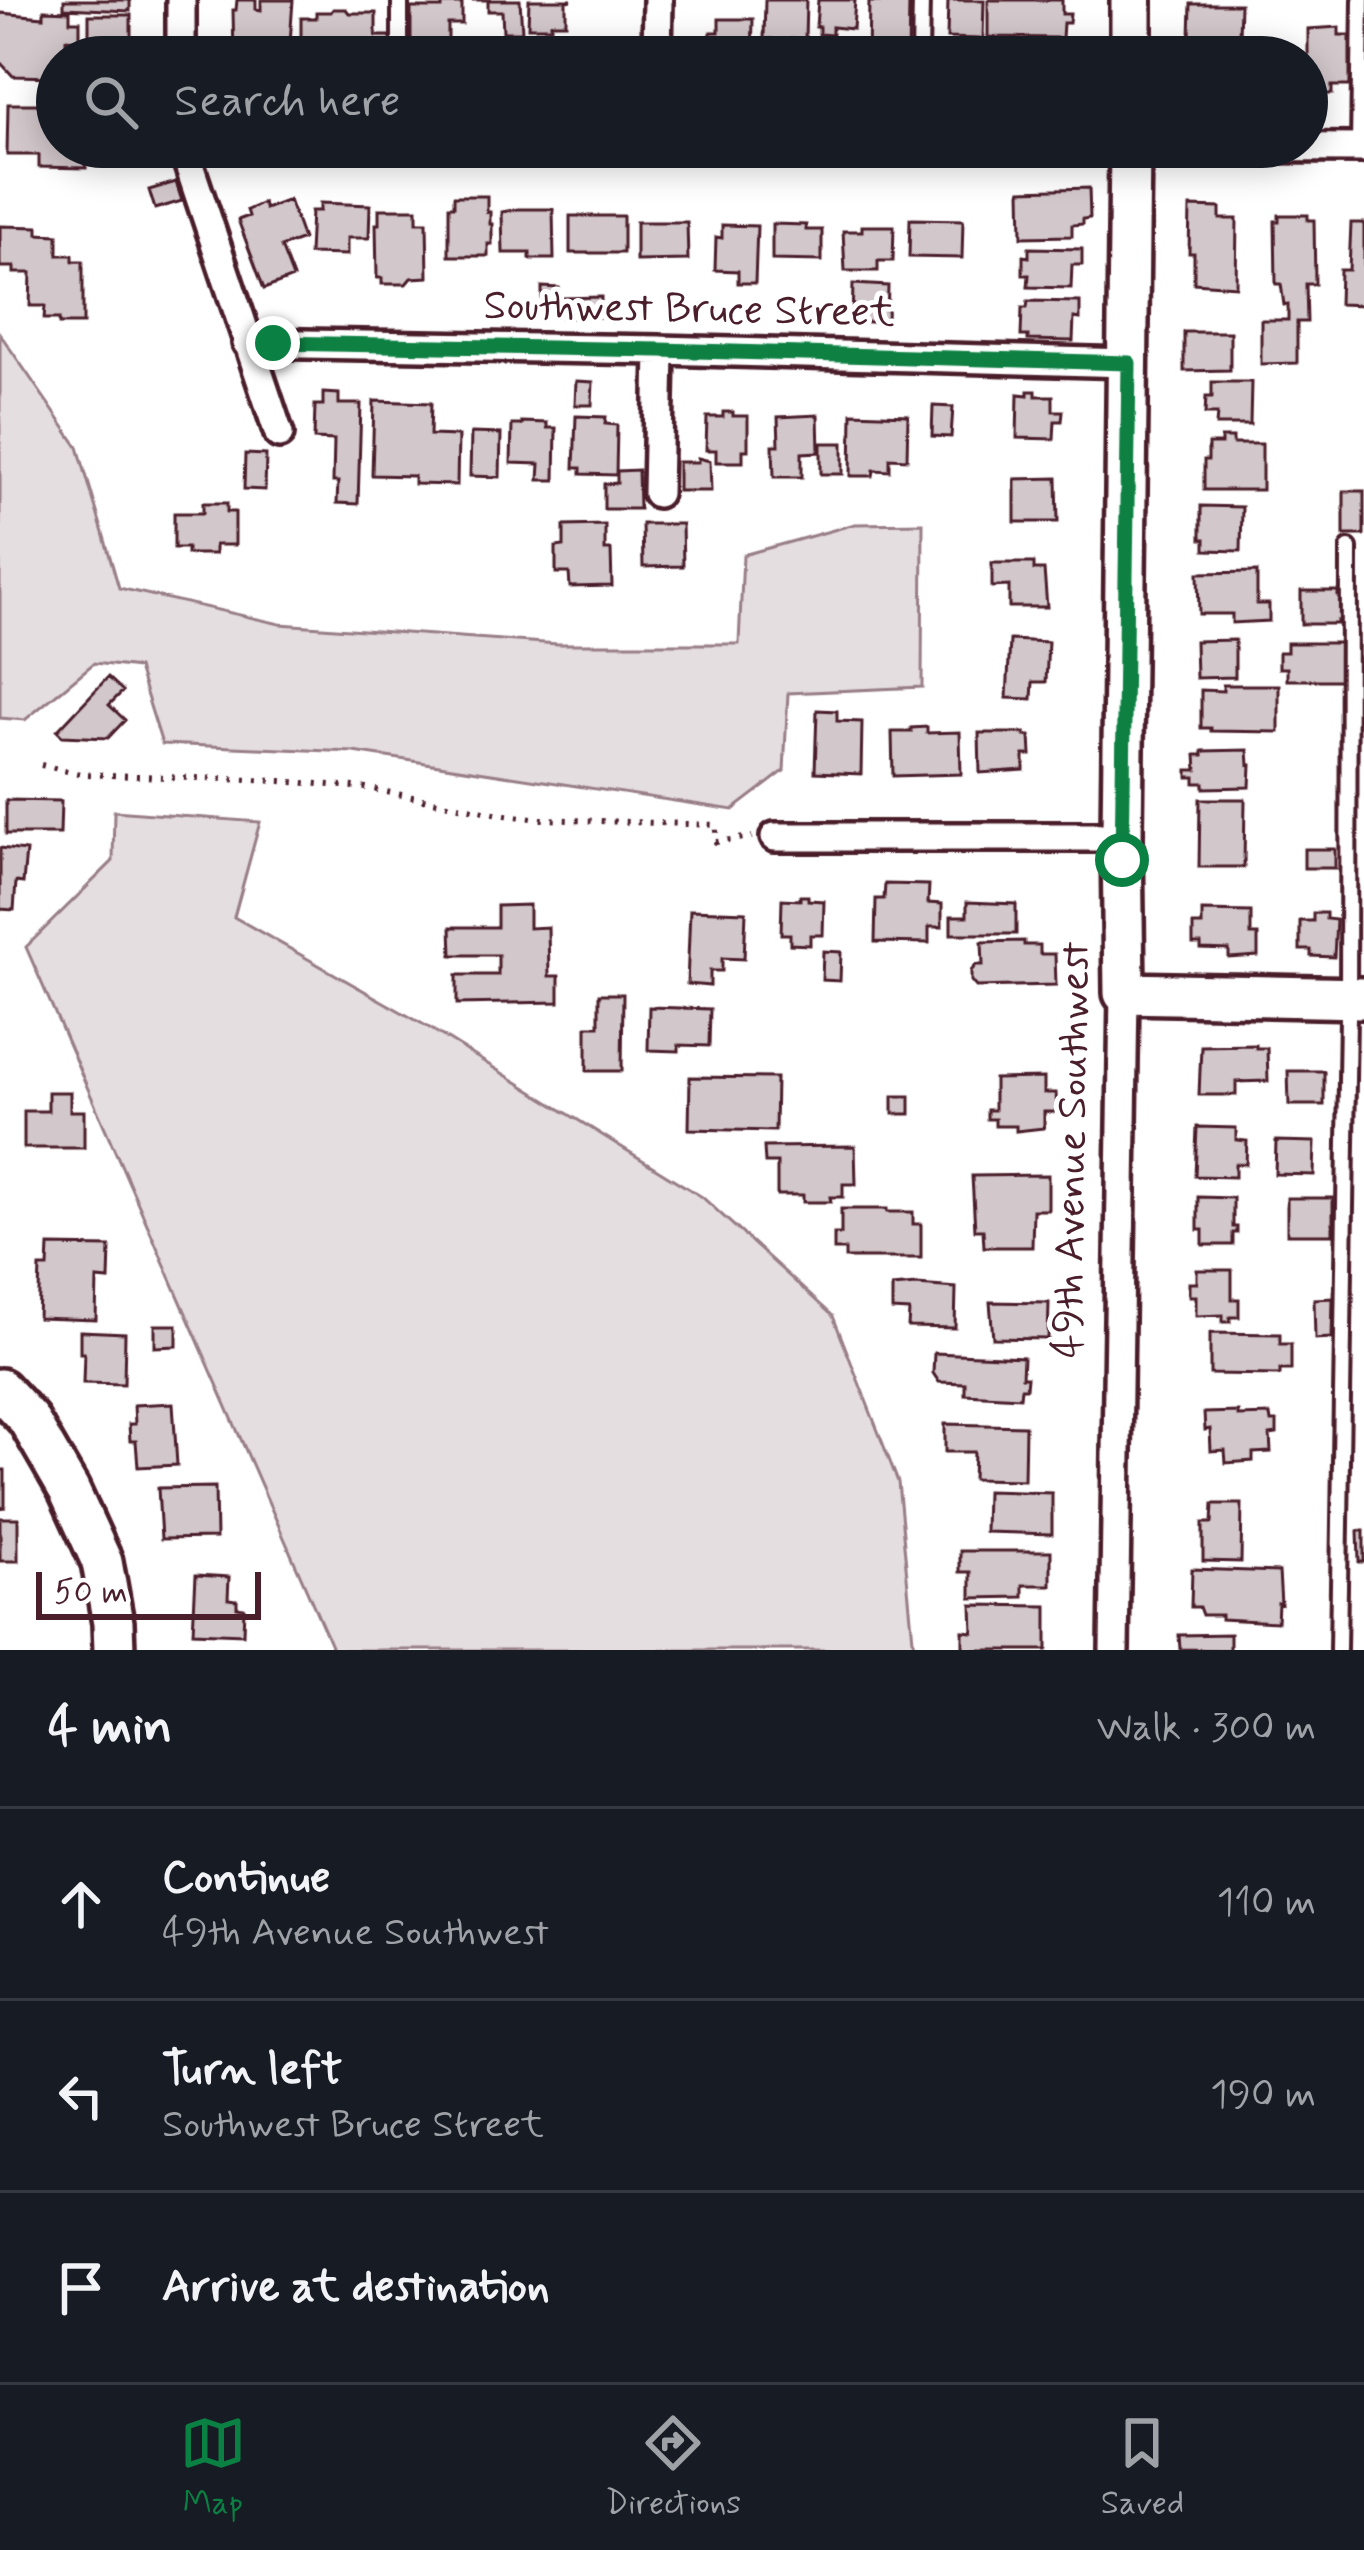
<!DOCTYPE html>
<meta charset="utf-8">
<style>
body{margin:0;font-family:Mynerve,sans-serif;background:#20242c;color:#f1f3f6}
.scale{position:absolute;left:36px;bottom:30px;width:225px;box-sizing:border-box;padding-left:12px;border:6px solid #4a1f2b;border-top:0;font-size:33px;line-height:42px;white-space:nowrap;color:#4a1f2b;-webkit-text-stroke:9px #fff;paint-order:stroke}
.stop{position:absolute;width:36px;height:36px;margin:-27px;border:9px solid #0b8043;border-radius:50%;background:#fff}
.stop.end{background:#0b8043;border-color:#fff;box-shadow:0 3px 12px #0008}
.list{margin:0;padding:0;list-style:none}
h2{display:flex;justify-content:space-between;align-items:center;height:156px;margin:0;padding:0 48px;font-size:51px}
h2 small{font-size:39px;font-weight:400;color:#9ea1a6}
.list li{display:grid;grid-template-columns:78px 1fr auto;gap:36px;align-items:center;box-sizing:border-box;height:192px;padding:0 48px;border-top:3px solid #363941}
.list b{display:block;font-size:45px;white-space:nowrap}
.list p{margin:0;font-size:39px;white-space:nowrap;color:#9ea1a6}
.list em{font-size:39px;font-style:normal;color:#9ea1a6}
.icon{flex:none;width:66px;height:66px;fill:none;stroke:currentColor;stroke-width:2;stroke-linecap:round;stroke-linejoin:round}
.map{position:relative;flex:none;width:1364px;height:1650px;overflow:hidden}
.search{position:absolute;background:#171b24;box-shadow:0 6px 30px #0003;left:36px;right:36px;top:36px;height:132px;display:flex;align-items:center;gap:30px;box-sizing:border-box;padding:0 42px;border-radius:66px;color:#9ea1a6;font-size:45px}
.sheet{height:732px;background:#171b24}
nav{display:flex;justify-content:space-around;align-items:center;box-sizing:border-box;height:168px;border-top:3px solid #363941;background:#171b24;font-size:33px;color:#9ea1a6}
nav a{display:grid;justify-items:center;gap:6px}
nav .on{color:#0b8043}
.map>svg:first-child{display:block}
.green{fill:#e5dee0;stroke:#987e86;stroke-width:3}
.building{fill:#d2c7cb;stroke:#4a1f2b;stroke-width:3}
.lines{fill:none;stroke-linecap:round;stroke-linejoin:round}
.lane-casing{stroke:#4a1f2b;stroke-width:22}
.street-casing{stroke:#4a1f2b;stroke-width:36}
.secondary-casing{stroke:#4a1f2b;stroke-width:48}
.path{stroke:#4a1f2b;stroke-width:6;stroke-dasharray:3 9;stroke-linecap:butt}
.lane{stroke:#fff;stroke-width:14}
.street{stroke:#fff;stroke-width:27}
.secondary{stroke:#fff;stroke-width:39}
.route{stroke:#0b8043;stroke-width:15}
.labels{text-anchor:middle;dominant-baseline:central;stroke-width:10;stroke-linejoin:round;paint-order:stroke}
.street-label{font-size:42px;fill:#4a1f2b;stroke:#fff}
</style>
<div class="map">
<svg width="1364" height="1650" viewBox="0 0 1364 1650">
<rect width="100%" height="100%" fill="#fff"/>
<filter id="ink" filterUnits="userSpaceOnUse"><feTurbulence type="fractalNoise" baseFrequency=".00833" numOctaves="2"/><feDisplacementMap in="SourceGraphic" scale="24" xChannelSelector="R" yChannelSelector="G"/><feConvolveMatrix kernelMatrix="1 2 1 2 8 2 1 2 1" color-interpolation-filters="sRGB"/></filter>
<g filter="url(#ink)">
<path class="green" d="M0 334 78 447 119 588 280 624 558 644H739L743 555 855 524 923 523 922 687 788 693 784 771 733 810 354 752 162 744 138 668 94 663 25 720 0 718Z
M114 811 260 822 234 917 428 1027 702 1197 833 1316 898 1482 914 1650H333L26 947 113 861Z"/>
<path class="building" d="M64 0H130V11L64 8Z
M237 0H256V9L261 10V0H293L289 57H234L233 10H236Z
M471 0H520L522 32H503L502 11H488V0Z
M529 0H572L566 1V23H551V27H528Z
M765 0H806L805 40 791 39V47H772V39H764Z
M818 0H855L853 29 832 27V35L819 34V27H816Z
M948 0H984L983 39 947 38Z
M988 0H1062V14H1070L1069 23H1063L1062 38 988 37Z
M869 2H909L908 57H868Z
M442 4H462V24H448V57H411V8H442Z
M1191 4H1240L1239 37H1190Z
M333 9H346L349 13H376V36H391V57H301V18H316V12H331Z
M44 10 70 11V21H80V40L66 39V57H57V77L13 76 0 62V13L44 17Z
M89 15H131V57H94L95 47H89Z
M719 19H753L752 57H717V53H710L711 32H719Z
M1339 27V35H1350V86H1332V94H1308V29Z
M992 44 1016 45V55H1050V52H1064L1068 57H992Z
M937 46H963V57H937Z
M1179 53H1228V57H1179Z
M8 104H57V147H86V168L39 167V155H7Z
M111 147H140V157H112Z
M176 182 182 201 155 209 149 190Z
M1089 188 1090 218 1083 219V224L1072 225V236L1022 237 1021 190Z
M454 196H487V212H490V224H492V244H488V256H449V206H454Z
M289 200 303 239 281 247 293 278 264 289 238 220 249 216 247 210 263 203 265 209Z
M320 203 370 205 369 238H347V255L309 254 311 211H320Z
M1190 207 1220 208V219H1237L1236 286 1194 283V253H1189Z
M379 209H417V222H427L428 277 411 278 406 284H382V278H377L376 224H379Z
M518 209H553L554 259H530V253H503L502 212Z
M1279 215H1308V220H1314L1315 284H1306L1307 322H1297V363L1261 364V320H1288V305H1284L1281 284H1276L1275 221H1279Z
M570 216H623V253H570Z
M910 219 963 220 962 258 909 257Z
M636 222H687L688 260 636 261Z
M1351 223H1364V305L1339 304 1340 270H1349Z
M772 224 806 225V230H822V261L772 260Z
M722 225 757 226 755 283H738V271L715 270 716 237 722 238Z
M0 226 38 227V234L58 235V255H73V261H83V324H59V319H44L45 306H30L31 273H14V267H0Z
M862 226H894L893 261H878V271H845L843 231H862Z
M1029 248 1082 249V265H1072L1071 288 1028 287 1029 275H1023V256L1029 257Z
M853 284 888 286 887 323 852 321Z
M542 287 559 288V315H542Z
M601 297V317L562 318 561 298Z
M1028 301 1080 302V319L1074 318 1073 341 1028 340V336H1021L1022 308H1027Z
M1184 332H1230V370L1184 371Z
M576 381 593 382 592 405H575Z
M1212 382H1251L1250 425H1216L1217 414H1205L1206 397H1212Z
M1028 391H1036V396H1053V411H1063L1062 421H1055L1054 439 1017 438 1018 394 1028 395Z
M323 393 339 394V404H361L358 504 337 503 338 482H333L334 440 314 439 315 405H323Z
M374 401 431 403 430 435 458 436 457 485 414 484V476L372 475Z
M933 406 953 407 951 437 932 436Z
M723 412H733V416H748V450H743V462H716V450H706L707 417H723Z
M852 413 908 415 907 459 890 458V471L874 470 873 476H851Z
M818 415 819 452 802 453V477H774L773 445H779L778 417Z
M576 416 606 417 605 424 617 425 616 475 581 474V468H574Z
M522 422 547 423V428H556L555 480H539L540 464 511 463 512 425H522Z
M471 433 501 434 500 477 470 476Z
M1221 438H1233V444H1262V490H1204V460H1208V444H1221Z
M821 443H843V474H821Z
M245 454 266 455 265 490 244 489Z
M698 458 710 461 711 491H678V462H698Z
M638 470 639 509H604V484L617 483V471Z
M1057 478 1058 522H1015V479Z
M1344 491H1364V535H1344Z
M203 503H227V512H235V545H215V554H187V548H174V513H203Z
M1201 506 1242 507 1241 551 1205 550V539H1201Z
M642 524H682L683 566 643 567Z
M605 525V550H611L612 586 570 587 569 573H556V547L564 546V526Z
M992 563H1034V570H1044L1047 607H1009V586L992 587Z
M1257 572V604H1269V621L1232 623V614H1199L1198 573Z
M1301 591H1338V596H1343V621H1337V624H1301Z
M1010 640 1048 642 1046 682H1033L1032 699 1007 698Z
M1235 640V677L1196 678 1195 641Z
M1287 643H1341V680H1287V668H1279V652H1287Z
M108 677 123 691 109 705 125 720 108 738 62 736 57 731Z
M1223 685H1279V732L1211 731V728H1201V690L1223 691Z
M817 710 837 711V721L862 722 861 774 815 772Z
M927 727V733L960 732 961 774 893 776 892 732H911V728Z
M979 733H1025V736H1030L1031 755H1024V770L980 773Z
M1248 750 1249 765H1251L1250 787 1204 788V783H1195V777H1188V770H1197L1196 755H1203V751Z
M1200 799H1245L1244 867H1199Z
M6 800 61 801 60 834H6Z
M0 848 26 851 23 883 16 882 14 910 0 909Z
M1304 849H1335V868H1304Z
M885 884 929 885 928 903 942 904V927H929V943L875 942 876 899H884Z
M800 896H808V900L824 901 823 935H810V945L790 944V934H781L782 899 800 900Z
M967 902 1016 904V934H951V916H967Z
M529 905V928L548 927 549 976H559V1002L457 1004V975H498V955H452L451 927H497V906Z
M690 910 746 912 744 959 722 958V971H710V986L687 984Z
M1202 911 1251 912V935H1258V956L1229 958V950L1201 949V944H1193V925H1202Z
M1313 913H1326V919L1336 920 1334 957 1311 956V950H1300V921H1313Z
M1024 941V945H1040V954H1055L1056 985 976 987 971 981V971L976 965H983L982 942Z
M823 951 841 952 840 981 822 980Z
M599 994H623L622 1071H587V1026H599Z
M649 1007 710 1009 709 1046 679 1045V1051L648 1050Z
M1256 1045V1048H1267L1268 1081 1236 1082V1095H1199L1201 1046Z
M1288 1071H1324V1105H1289Z
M690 1077 776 1078 775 1131 689 1129Z
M1044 1078V1093H1056L1057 1112H1044V1128L1016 1131V1126H995V1119H987V1110H994V1079Z
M48 1092H70V1111H84V1148H24V1111H48Z
M893 1096H910V1114H893Z
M1197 1127 1236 1128V1140L1247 1141 1246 1164H1235V1177L1195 1176Z
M1276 1141 1315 1142 1314 1175 1275 1174Z
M855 1146 856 1184H843V1197H830L831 1202H803V1195H777V1163H765L764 1147Z
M1048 1175V1210H1033L1032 1247H984L983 1230H975L972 1176Z
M1198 1197 1233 1198V1227H1237V1233H1233V1245H1203V1230H1198Z
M1287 1198H1333V1234H1287Z
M841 1209H887V1212H913V1224H921V1258H845V1250H834V1234H841Z
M49 1246 110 1247 109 1280 97 1279 96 1320 38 1318 40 1267H48Z
M1197 1270H1232V1299H1239V1317H1230V1322H1223V1315L1196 1316V1296H1189V1283H1197Z
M917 1285 956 1288 955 1328 908 1327 909 1311 892 1310V1287Z
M1333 1298 1332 1338 1315 1339 1314 1299Z
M990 1302 1049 1303 1048 1339 993 1338Z
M155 1325H177V1346L155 1347Z
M80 1331 125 1333 124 1384 83 1383 84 1353H80Z
M1210 1333 1280 1334V1344H1291V1370H1280V1375L1210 1374Z
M934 1353 1023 1357 1022 1377H1027L1026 1388H1021L1020 1397 965 1394V1383L939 1382 933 1373Z
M173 1403 177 1465 138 1467 136 1441H130L129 1424H135L134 1405Z
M1238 1412V1416L1270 1415 1271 1422H1277V1434L1270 1435 1271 1452 1253 1453V1461L1226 1463 1225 1450 1211 1451 1210 1429 1205 1430 1204 1413Z
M945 1424 1025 1426 1024 1480 973 1479 974 1452H945Z
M0 1470H5V1507L0 1508Z
M215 1487 216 1538 161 1539 158 1488Z
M986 1491 1052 1493V1534L985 1532Z
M1213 1504H1242L1241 1562 1203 1561V1523H1212Z
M0 1518H18V1561H0Z
M1358 1531H1364V1562H1359Z
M960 1551H1051V1585H1023V1597L971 1598V1572H960Z
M1192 1569 1279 1572 1281 1604 1278 1603 1277 1622 1221 1619V1615H1202L1199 1607H1191Z
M196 1575 229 1577 228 1599 237 1600V1607L244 1608 243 1634 193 1632Z
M972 1605 1047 1606V1650H963V1631L973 1632Z
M1230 1634V1650L1180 1649 1179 1635Z"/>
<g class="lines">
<defs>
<path id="lane" d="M400 57V0
M920 57 921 0
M1359 148 1361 0
M1338 1650 1348 1016 1349 548"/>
<path id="street" d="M181 57V0
M657 57 658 0
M183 147 279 434
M1166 147 1364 148
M247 343 660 350 1129 363
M657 493 660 350
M775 837H1122
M1114 1650 1124 993"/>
<path id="secondary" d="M1131 57V0
M1130 147 1122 837 1124 993 1364 998
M0 1389 28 1419 69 1490 102 1562 113 1623 114 1650"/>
</defs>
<use href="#lane" class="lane-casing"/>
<use href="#street" class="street-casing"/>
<use href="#secondary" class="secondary-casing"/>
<path class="path" d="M41 765 80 774 281 781 366 788 505 815 542 819 716 825V842L752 837"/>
<use href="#lane" class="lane"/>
<use href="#street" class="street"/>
<use href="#secondary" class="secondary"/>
</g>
</g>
<g class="lines" filter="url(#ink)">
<path class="route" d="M273 343 660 350 1129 363 1122 860"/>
</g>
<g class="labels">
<g class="street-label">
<text transform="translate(689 310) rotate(1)">Southwest Bruce Street</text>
<text transform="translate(1073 1150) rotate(-89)">49th Avenue Southwest</text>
</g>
</g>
</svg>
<div class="scale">50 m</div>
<div class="stop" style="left:1122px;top:860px"></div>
<div class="stop end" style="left:273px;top:343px"></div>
<div class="search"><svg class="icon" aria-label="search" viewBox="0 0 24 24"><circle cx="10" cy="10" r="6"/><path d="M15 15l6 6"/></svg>Search here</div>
</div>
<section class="sheet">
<h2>4 min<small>Walk · 300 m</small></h2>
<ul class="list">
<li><svg class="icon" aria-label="ahead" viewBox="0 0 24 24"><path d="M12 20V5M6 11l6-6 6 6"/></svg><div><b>Continue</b><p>49th Avenue Southwest</p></div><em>110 m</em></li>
<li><svg class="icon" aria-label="left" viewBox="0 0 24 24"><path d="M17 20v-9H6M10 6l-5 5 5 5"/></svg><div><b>Turn left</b><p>Southwest Bruce Street</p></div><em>190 m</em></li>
<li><svg class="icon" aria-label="arrive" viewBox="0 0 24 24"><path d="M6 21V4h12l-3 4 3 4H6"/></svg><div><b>Arrive at destination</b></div></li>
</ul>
</section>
<nav>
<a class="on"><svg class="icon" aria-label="map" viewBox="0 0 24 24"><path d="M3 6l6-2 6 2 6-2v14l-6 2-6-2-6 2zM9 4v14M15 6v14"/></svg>Map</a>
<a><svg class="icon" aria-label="directions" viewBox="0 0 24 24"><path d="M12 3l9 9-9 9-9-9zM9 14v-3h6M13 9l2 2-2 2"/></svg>Directions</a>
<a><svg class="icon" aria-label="saved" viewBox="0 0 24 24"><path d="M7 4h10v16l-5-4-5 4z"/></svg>Saved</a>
</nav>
